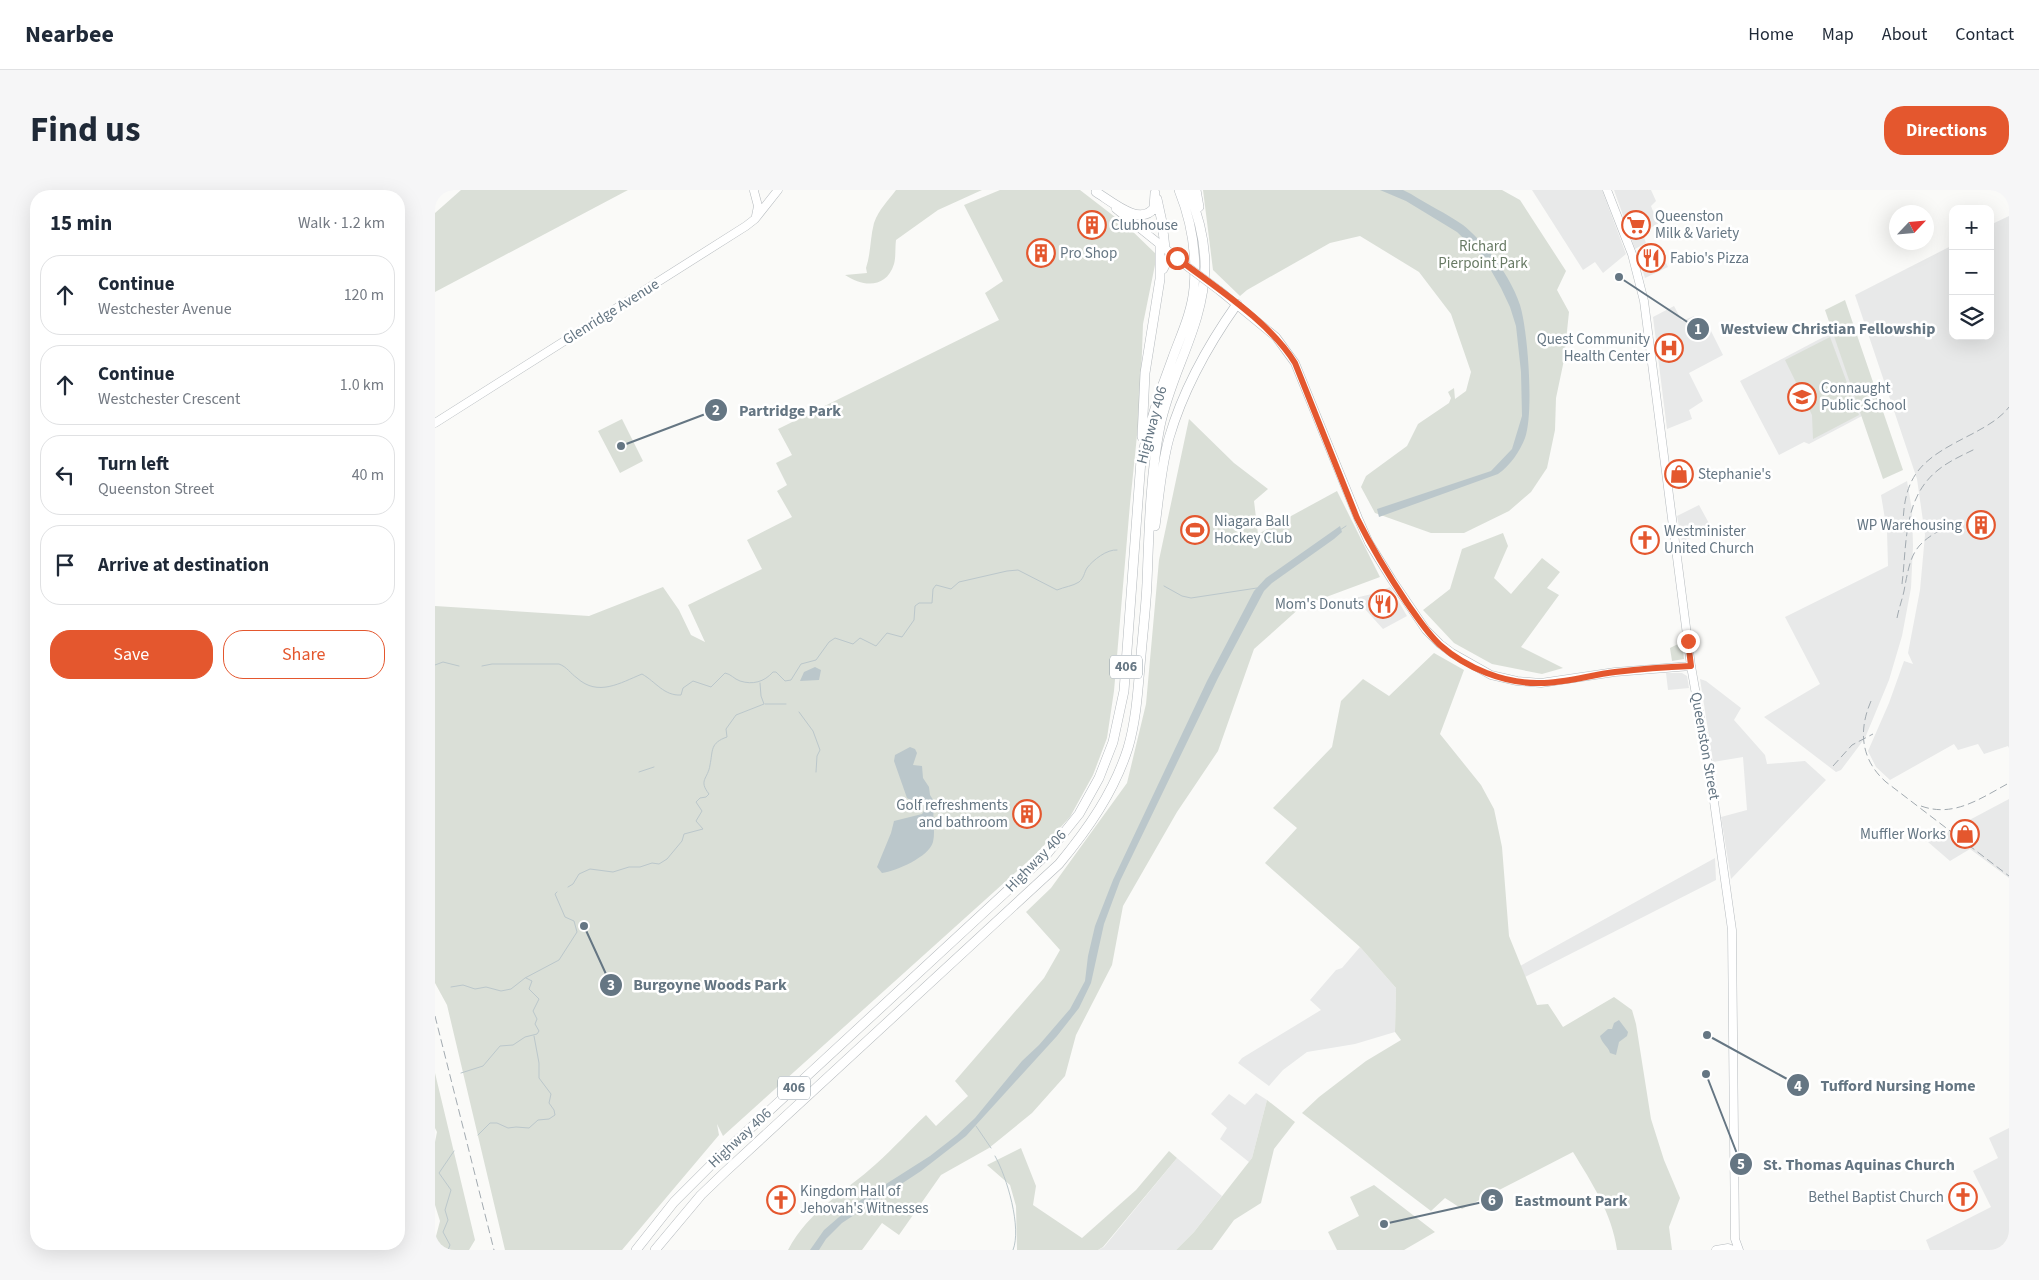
<!DOCTYPE html>
<meta charset="utf-8">
<style>
body{margin:0;font-family:"Source Sans 3",sans-serif;background:#f6f6f7;color:#1f2937}
.controls{position:absolute;right:15px;top:15px;display:grid;overflow:hidden;border-radius:10px;box-shadow:0 5px 20px #0002}
.controls button{width:45px;height:45px;display:grid;place-items:center;padding:0;border:0;border-bottom:1px solid #e0e1e3;background:#fff;color:#1f2937;font:25px sans-serif}
.compass{position:absolute;left:1454px;top:15px;width:45px;height:45px;border-radius:50%;background:#fff;box-shadow:0 5px 20px #0002;rotate:64deg}
.stop{position:absolute;width:15px;height:15px;margin:-11px;border:4px solid #e4572e;border-radius:50%;background:#fff}
.stop.end{background:#e4572e;border-color:#fff;box-shadow:0 1px 5px #0008}
.list{margin:0;padding:0;list-style:none}
h2{display:flex;justify-content:space-between;align-items:center;height:65px;margin:0;padding:0 20px;font-size:21px}
h2 small{font-size:16px;font-weight:400;color:#747a83}
.list li{display:grid;grid-template-columns:32px 1fr auto;gap:15px;align-items:center;box-sizing:border-box;height:80px;margin:0 10px 10px;padding:0 10px;border:1px solid #e0e1e3;border-radius:20px}
.list b{display:block;font-size:19px;white-space:nowrap}
.list p{margin:0;font-size:16px;white-space:nowrap;color:#747a83}
.list em{font-size:16px;font-style:normal;color:#747a83}
.actions{display:flex;gap:10px;padding:15px 20px}
.actions a{flex:1;padding:11px 0;border:1px solid #e4572e;border-radius:20px;text-align:center;font-size:18px;color:#e4572e}
.actions .main{background:#e4572e;color:#fff}
.icon{flex:none;width:28px;height:28px;fill:none;stroke:currentColor;stroke-width:2;stroke-linecap:round;stroke-linejoin:round}
.map{position:relative;flex:none;width:1574px;height:1060px;overflow:hidden;border-radius:20px}
header{display:flex;align-items:center;gap:30px;box-sizing:border-box;height:70px;padding:0 25px;background:#fff;border-bottom:1px solid #e0e1e3}
header strong{font-size:24px}
nav{display:flex;gap:28px;margin-inline-start:auto;font-size:18px}
.intro{display:flex;align-items:center;justify-content:space-between;box-sizing:border-box;height:120px;padding:0 30px}
h1{margin:0;font-size:35px}
.button{padding:12px 22px;border-radius:20px;background:#e4572e;color:#fff;font-size:18px;font-weight:700}
main{display:flex;gap:30px;padding:0 30px}
aside{flex:1;background:#fff;border-radius:20px;box-shadow:0 5px 20px #0002}
.map>svg:first-child{display:block}
.built{fill:#e8e9e9}
.green{fill:#dadfd7}
.water{fill:#bbc7cb}
.lines{fill:none;stroke-linecap:round;stroke-linejoin:round}
.stream{stroke:#bbc7cb;stroke-width:1}
.major-casing{stroke:#b5babe;stroke-width:9}
.highway-casing{stroke:#b4b9bd;stroke-width:10}
.major{stroke:#fff;stroke-width:8}
.highway{stroke:#fff;stroke-width:9}
.rail{stroke:#a2aab0;stroke-width:1;stroke-dasharray:8 4;stroke-linecap:butt}
.major-bridge-casing{stroke:#b5babe;stroke-width:9;stroke-linecap:butt}
.major-bridge{stroke:#fff;stroke-width:8}
.route{stroke:#e4572e;stroke-width:6}
.labels{text-anchor:middle;dominant-baseline:central;stroke-width:5;stroke-linejoin:round;paint-order:stroke}
.shield{fill:#fff;stroke:#939fa8;stroke-width:1}
.shield-label{font-size:14px;font-weight:bold;fill:#657683}
.poi-label{font-size:15px;fill:#657683;stroke:#fff;text-anchor:start}
.park-label{font-size:15px;fill:#687a64;stroke:#fff}
.street-label{font-size:15px;fill:#657683;stroke:#fff}
.leader{fill:none;stroke:#657683;stroke-width:2}
.callout-dot{fill:#657683;stroke:#fff;stroke-width:2}
.mark-label{font-size:15px;text-anchor:middle;font-weight:bold;fill:#fff}
.callout-label{font-size:16px;text-anchor:middle;font-weight:bold;fill:#657683;stroke:#fff;stroke-width:5;stroke-linejoin:round;paint-order:stroke}
</style>
<header>
<strong>Nearbee</strong>
<nav><a>Home</a><a>Map</a><a>About</a><a>Contact</a></nav>
</header>
<div class="intro"><h1>Find us</h1><a class="button">Directions</a></div>
<main>
<aside>
<h2>15 min<small>Walk · 1.2 km</small></h2>
<ul class="list">
<li><svg class="icon" aria-label="ahead" viewBox="0 0 24 24"><path d="M12 20V5M6 11l6-6 6 6"/></svg><div><b>Continue</b><p>Westchester Avenue</p></div><em>120 m</em></li>
<li><svg class="icon" aria-label="ahead" viewBox="0 0 24 24"><path d="M12 20V5M6 11l6-6 6 6"/></svg><div><b>Continue</b><p>Westchester Crescent</p></div><em>1.0 km</em></li>
<li><svg class="icon" aria-label="left" viewBox="0 0 24 24"><path d="M17 20v-9H6M10 6l-5 5 5 5"/></svg><div><b>Turn left</b><p>Queenston Street</p></div><em>40 m</em></li>
<li><svg class="icon" aria-label="arrive" viewBox="0 0 24 24"><path d="M6 21V4h12l-3 4 3 4H6"/></svg><div><b>Arrive at destination</b></div></li>
</ul>
<div class="actions"><a class="main">Save</a><a>Share</a></div>
</aside>
<div class="map">
<svg width="1574" height="1060" viewBox="0 0 1574 1060">
<rect width="100%" height="100%" fill="#fafaf8"/>
<path class="built" d="M1097 0H1167L1191 64 1168 83 1160 72 1148 80Z
M1179 0H1216L1221 11 1216 16 1223 34 1207 42 1211 53 1200 59Z
M1574 26V558L1573 556 1549 564 1543 554 1523 560 1519 554 1455 590 1441 577 1433 561 1454 513 1469 471 1478 474 1473 463 1485 400 1490 345 1482 289 1420 105 1518 55V146H1555V35Z
M1221 53 1233 77 1210 88 1202 64Z
M1239 116 1247 131 1259 126 1264 135 1271 131 1288 165 1254 183 1268 211 1254 220 1257 229 1232 239 1218 127Z
M1398 142 1427 226 1374 254 1369 252 1344 265 1305 191Z
M1472 291 1477 320 1478 356 1476 398 1467 446 1454 490 1430 548 1406 580 1401 582 1329 527 1385 494 1350 427 1453 376 1452 341 1446 305Z
M1264 315 1276 337 1247 352 1242 326Z
M955 397 972 426 948 439 920 408 941 403Z
M1231 483H1247L1252 486 1254 498 1233 500Z
M1265 489 1271 491 1306 518 1299 530 1330 565 1332 574 1370 571 1391 590 1296 689 1286 627 1312 620 1308 567 1278 572Z
M1574 609V688L1535 659 1515 671 1493 652Z
M1280 668 1281 690 1090 787 1085 776Z
M925 757 961 798 960 842 920 854 872 862 848 880 834 896 803 873 807 868 886 820 875 810 901 780 907 778Z
M821 903 832 910 817 968 814 972 785 949 792 938 776 924 794 904 810 915Z
M1574 938V1060H1495L1491 1050 1556 1017 1538 981 1563 968 1554 948Z
M742 968 787 1006 759 1042 741 1060H663L669 1057Z"/>
<path class="green" d="M26 0H193L0 102V23Z
M461 0H547L503 20 461 50C460 57 461 67 459 74 451 99 428 97 410 85L432 83 431 78C436 63 435 48 439 33 444 19 453 11 461 0Z
M565 0H645L693 37 722 65 708 134 705 216 695 314 679 501 672 548 658 585 635 627 601 664 288 946 282 934 284 945 187 1060H70L12 815 0 793V416L154 426 228 397 244 420 256 445 270 452 253 415 327 379 312 350 357 327 342 301 352 295 341 273 357 265 343 239 564 130 550 103 568 91 529 15Z
M768 0H1067L1085 10 1131 81 1122 100 1134 122 1129 170 1121 208 1120 240 1112 278 1096 302 1074 321 1029 343H996L940 323 926 297 931 286 972 256 983 234 1014 213 1016 208 1013 202 1019 198 1020 209 1031 201 1036 182 1016 124 984 82 925 46 895 53 812 100 805 106 778 80Z
M1410 110 1468 280 1448 289 1390 120Z
M1395 147 1424 225 1378 249 1377 225 1350 170Z
M187 229 208 271 185 283 163 241Z
M754 229 799 273 833 299 819 311 823 344 902 301 945 387 867 416 819 459 783 561 742 622 688 716 677 775 641 845 630 886 597 923 554 958 506 985 464 1045 447 1033 427 1060H353C374 1020 409 1003 441 974 458 959 474 941 491 925L501 936 533 906 520 891 609 788 625 760 591 722 616 698 692 593 711 514 724 370Z
M1068 343 1073 356 1059 388 1076 404 1107 368 1125 382 1112 398 1124 405 1086 457 1128 478 1107 484 1057 474 1019 453 988 420 1015 399 1027 359Z
M1247 452 1249 469 1237 471 1235 458Z
M999 463 1029 480 1005 544 1046 595 1059 619 1067 657 1074 746 1102 815 1113 814 1128 837 1179 807 1197 820 1201 834 1216 929 1229 970 1245 1008 1234 1037 1237 1060H1182C1177 1024 1157 993 1138 962L1027 1019 1010 1008 996 1021 867 923 884 907 931 871 966 850 960 842 961 798 925 757 830 673 862 638 838 618 897 557 906 511 928 489 954 506Z
M0 883 40 1050 34 1060H0V1050L5 1031 0 1015V952L2 942 0 938Z
M832 910 860 932 839 959 826 1013 799 1030 777 1060H741L759 1042 817 968Z
M586 958 601 996 598 1015 647 1048 701 1000 734 961 742 968 668 1057 663 1060H582L581 1016 575 995 552 975Z
M939 995 1000 1042 969 1060H902L893 1042 924 1026 915 1007Z"/>
<path class="water" d="M936 0H968L976 4C993 15 1011 23 1028 35 1037 42 1047 53 1054 62 1067 77 1079 97 1085 115 1093 141 1099 223 1090 248 1085 261 1075 276 1063 284L944 327 942 319 1056 281 1077 259 1087 226 1086 182 1081 136 1075 117 1066 98 1049 68 1022 42 971 11 945 0Z
M905 336 907 342 899 349 837 393 829 401 783 488 685 691 669 734 656 793 644 818 622 846 531 946 486 981 407 1033 391 1049 384 1060H375L389 1040 418 1015 495 966 522 945 540 928 587 871 604 855 635 819 650 791 653 766 660 736 678 690 772 491 819 401 831 388Z
M380 477 386 480 384 490 365 491 369 482Z
M475 557 480 559 482 563 478 575 487 576 488 588 494 597 495 605 500 613C496 626 501 639 498 652 494 667 461 681 447 683L442 677 456 643 459 631 487 624 491 618 488 612 483 614 472 608 459 571 460 565Z
M1184 830 1193 842 1192 846 1184 852 1181 865 1175 863C1173 856 1167 854 1165 846L1173 839H1177L1179 833Z"/>
<g class="lines">
<path class="stream" d="M905 340 911 336
M729 396 747 406 756 408 822 398
M0 475 8 472 24 476
M47 476 57 474H124C132 477 135 483 142 488 163 507 185 493 207 484 221 492 229 506 246 505L248 498 258 491 276 497 290 483C296 484 299 489 305 491 318 495 329 492 338 482H341L350 491 356 490 366 474 381 470 394 452 400 448 418 454 425 448 441 456 452 443 467 447 479 430 480 416 484 413H497L498 399 501 395 516 399 524 392 572 381 583 380 622 400C629 397 638 396 644 392 649 388 649 383 652 378 658 370 672 359 682 360
M330 514H351
M364 522 378 541 385 560 382 566 381 582
M204 582 219 577
M133 697 138 694 144 684 155 679 178 682 194 677H205L217 673 224 674 232 669 247 651 249 644 268 639 261 631 267 621 261 612 265 608 271 607 274 604C263 590 273 589 275 575 278 560 275 553 292 547L291 539 301 525 329 514 326 506 325 493
M16 797 28 795 40 799 51 797 66 801 76 799 90 788 124 770 142 742 139 731 130 727 120 704 122 702
M26 883 48 876 65 856 78 855 90 847 102 844 104 841 100 834 102 829 98 821 104 809 94 799 97 791 91 788
M541 936 556 958
M43 945 55 933H62L73 938 81 937 94 938 103 930 114 929 120 925 119 920 114 913 116 904 104 888V873L99 846
M560 966C572 987 587 1038 578 1060
M13 1060 15 1055 8 1042 13 1030 10 1020 16 1000 4 983 19 961"/>
<defs>
<path id="major" d="M1172 0 1197 64 1209 111 1256 476 1276 590 1297 740 1300 1049 1304 1060
M319 1 323 16 321 26
M681 19 753 77
M785 101 841 147 860 173 923 328 934 353 957 390 991 440 1005 454 1017 463 1056 485 1082 491 1106 493 1180 482 1256 476
M0 233 311 36 320 29 343 0
M1281 1060 1293 1058 1298 1060"/>
<path id="highway" d="M761 0 764 17
M661 2C676 11 705 37 719 18L720 3
M722 9 727 32 730 58
M728 79 736 63
M707 247 710 183 725 89V54
M720 336C724 307 726 277 734 248 748 200 773 155 802 114
M201 1060 239 1012 281 970 612 664 644 624 664 588 678 552 689 501 706 270C714 235 725 201 738 167 746 145 757 122 759 98 762 65 756 30 744 0
M220 1060 266 1005 289 983 624 674C653 639 679 602 693 558 702 527 703 496 706 465 708 441 711 417 712 393 714 341 715 287 725 236 737 179 768 138 770 77 770 51 763 24 753 0"/>
</defs>
<use href="#major" class="major-casing"/>
<use href="#highway" class="highway-casing"/>
<use href="#major" class="major"/>
<use href="#highway" class="highway"/>
<path class="rail" d="M1468 338C1468 281 1490 268 1537 244 1550 237 1565 229 1574 217
M1467 394C1472 353 1468 308 1503 280 1514 271 1528 265 1540 259
M1462 428C1464 418 1467 410 1469 401 1476 363 1478 354 1513 336
M1436 511C1423 541 1426 570 1451 592L1574 686
M1398 576 1417 555 1438 544
M1486 616C1519 628 1546 608 1574 593
M0 826 59 1060"/>
<defs>
<path id="major-bridge" d="M753 77 785 101"/>
</defs>
<use href="#major-bridge" class="major-bridge-casing"/>
<use href="#major-bridge" class="major-bridge"/>
</g>
<g class="lines">
<path class="route" d="M742 68C781 98 834 131 860 173L922 328C937 358 954 386 972 413 982 427 992 443 1005 455 1031 478 1070 494 1105 493 1130 493 1155 485 1180 482 1205 479 1231 477 1256 476L1253 451"/>
</g>
<defs>
<symbol id="building-ring" viewBox="-11 -11 22 22"><circle r="9.5" fill="#fff" stroke="#e4572e" stroke-width="1.5"/><path d="M-4-6H4V6H1V3H-1V6H-4ZM-2.5-4.3h1.7v1.8h-1.7ZM.8-4.3h1.7v1.8H.8ZM-2.5-1h1.7V.8h-1.7ZM.8-1h1.7V.8H.8Z" fill="#e4572e"/></symbol>
<symbol id="supermarket-ring" viewBox="-11 -11 22 22"><circle r="9.5" fill="#fff" stroke="#e4572e" stroke-width="1.5"/><path d="M-6-5.5h2.5l.6 2H6L4.5 2H-2.5L-4.4-4H-6ZM-1.5 3.2a1.3 1.3 0 1 0 .1 0ZM3 3.2a1.3 1.3 0 1 0 .1 0Z" fill="#e4572e"/></symbol>
<symbol id="restaurant-ring" viewBox="-11 -11 22 22"><circle r="9.5" fill="#fff" stroke="#e4572e" stroke-width="1.5"/><path d="M-5-6h1v4h1v-4h1v4h1v-4h1v5L-1.5 .5V6h-2V.5L-5-1ZM5-6V6H3V1.5H1.5Q1.5-4 5-6Z" fill="#e4572e"/></symbol>
<symbol id="hospital-ring" viewBox="-11 -11 22 22"><circle r="9.5" fill="#fff" stroke="#e4572e" stroke-width="1.5"/><path d="M-5-5h3v3.5h4V-5h3V5h-3V1.5h-4V5h-3Z" fill="#e4572e"/></symbol>
<symbol id="school-ring" viewBox="-11 -11 22 22"><circle r="9.5" fill="#fff" stroke="#e4572e" stroke-width="1.5"/><path d="M0-5L7-2L0 1L-7-2ZM-4 1L0 2.5L4 1V4Q0 6-4 4Z" fill="#e4572e"/></symbol>
<symbol id="shop-ring" viewBox="-11 -11 22 22"><circle r="9.5" fill="#fff" stroke="#e4572e" stroke-width="1.5"/><path d="M-5-2.5h2.3a2.7 3.5 0 0 1 5.4 0H5L5.5 6h-11ZM-1.5-2.5h3a1.5 2.3 0 0 0-3 0Z" fill="#e4572e"/></symbol>
<symbol id="stadium-ring" viewBox="-11 -11 22 22"><circle r="9.5" fill="#fff" stroke="#e4572e" stroke-width="1.5"/><path d="M0-5a6.5 5 0 1 0 0 10a6.5 5 0 1 0 0-10ZM-3.5-1.8h7v3.6h-7Z" fill="#e4572e"/></symbol>
<symbol id="church-ring" viewBox="-11 -11 22 22"><circle r="9.5" fill="#fff" stroke="#e4572e" stroke-width="1.5"/><path d="M-1.2-6h2.4v3.5h3.3v2.4h-3.3V6h-2.4V-.1h-3.3v-2.4h3.3Z" fill="#e4572e"/></symbol>
</defs>
<g fill-rule="evenodd">
<use href="#building-ring" x="641" y="19" width="32" height="32"/>
<use href="#supermarket-ring" x="1185" y="19" width="32" height="32"/>
<use href="#building-ring" x="590" y="47" width="32" height="32"/>
<use href="#restaurant-ring" x="1200" y="52" width="32" height="32"/>
<use href="#hospital-ring" x="1218" y="142" width="32" height="32"/>
<use href="#school-ring" x="1351" y="191" width="32" height="32"/>
<use href="#shop-ring" x="1228" y="268" width="32" height="32"/>
<use href="#building-ring" x="1530" y="319" width="32" height="32"/>
<use href="#stadium-ring" x="744" y="324" width="32" height="32"/>
<use href="#church-ring" x="1194" y="334" width="32" height="32"/>
<use href="#restaurant-ring" x="932" y="398" width="32" height="32"/>
<use href="#building-ring" x="576" y="608" width="32" height="32"/>
<use href="#shop-ring" x="1514" y="628" width="32" height="32"/>
<use href="#church-ring" x="1512" y="991" width="32" height="32"/>
<use href="#church-ring" x="330" y="994" width="32" height="32"/>
</g>
<g class="labels">
<g class="shield">
<rect x="675" y="465.5" width="32" height="23" rx="4"/>
<rect x="343" y="886.5" width="32" height="23" rx="4"/>
</g>
<g class="shield-label">
<text x="691" y="477">406</text>
<text x="359" y="898">406</text>
</g>
<g class="poi-label">
<text x="1220" y="26">Queenston<tspan x="1220" dy="17">Milk &amp; Variety</tspan></text>
<text x="676" y="35">Clubhouse</text>
<text x="625" y="63">Pro Shop</text>
<text x="1235" y="68">Fabio's Pizza</text>
<text x="1215" y="149" text-anchor="end">Quest Community<tspan x="1215" dy="17">Health Center</tspan></text>
<text x="1386" y="198">Connaught<tspan x="1386" dy="17">Public School</tspan></text>
<text x="1263" y="284">Stephanie's</text>
<text x="779" y="331">Niagara Ball<tspan x="779" dy="17">Hockey Club</tspan></text>
<text x="1527" y="335" text-anchor="end">WP Warehousing</text>
<text x="1229" y="341">Westminister<tspan x="1229" dy="17">United Church</tspan></text>
<text x="929" y="414" text-anchor="end">Mom's Donuts</text>
<text x="573" y="615" text-anchor="end">Golf refreshments<tspan x="573" dy="17">and bathroom</tspan></text>
<text x="1511" y="644" text-anchor="end">Muffler Works</text>
<text x="365" y="1001">Kingdom Hall of<tspan x="365" dy="17">Jehovah's Witnesses</tspan></text>
<text x="1509" y="1007" text-anchor="end">Bethel Baptist Church</text>
</g>
<g class="park-label">
<text x="1048" y="56">Richard<tspan x="1048" dy="17">Pierpoint Park</tspan></text>
</g>
<g class="street-label">
<text transform="translate(176 122) rotate(-32)">Glenridge Avenue</text>
<text transform="translate(717 235) rotate(-75)">Highway 406</text>
<text transform="translate(1270 556) rotate(80)">Queenston Street</text>
<text transform="translate(601 671) rotate(-46)">Highway 406</text>
<text transform="translate(305 948) rotate(-43)">Highway 406</text>
</g>
</g>
<path class="leader" d="M1184 87L1263 139M186 256L281 220M149 736L176 795M1272 845L1363 895M1271 884L1306 974M949 1034L1057 1010"/>
<g class="callout-dot">
<circle cx="1184" cy="87" r="5"/>
<circle cx="186" cy="256" r="5"/>
<circle cx="149" cy="736" r="5"/>
<circle cx="1272" cy="845" r="5"/>
<circle cx="1271" cy="884" r="5"/>
<circle cx="949" cy="1034" r="5"/>
<circle cx="1263" cy="139" r="12"/>
<circle cx="281" cy="220" r="12"/>
<circle cx="176" cy="795" r="12"/>
<circle cx="1363" cy="895" r="12"/>
<circle cx="1306" cy="974" r="12"/>
<circle cx="1057" cy="1010" r="12"/>
</g>
<g class="mark-label">
<text x="1263" y="144">1</text>
<text x="281" y="225">2</text>
<text x="176" y="800">3</text>
<text x="1363" y="901">4</text>
<text x="1306" y="979">5</text>
<text x="1057" y="1015">6</text>
</g>
<g class="callout-label">
<text x="1393" y="144">Westview Christian Fellowship</text>
<text x="355" y="226">Partridge Park</text>
<text x="275" y="800">Burgoyne Woods Park</text>
<text x="1463" y="901">Tufford Nursing Home</text>
<text x="1424" y="980">St. Thomas Aquinas Church</text>
<text x="1136" y="1016">Eastmount Park</text>
</g>
</svg>
<div class="controls">
<button>+</button>
<button>−</button>
<button><svg class="icon" aria-label="layers" viewBox="0 0 24 24"><path d="M12 4l9 5-9 5-9-5zM3 14l9 5 9-5"/></svg></button>
</div>
<svg class="compass" viewBox="-18 -18 36 36"><path d="M0-13l5 13h-10z" fill="#e53935"/><path d="M0 13l5-13h-10z" fill="#747a83"/></svg>
<div class="stop" style="left:742px;top:68px"></div>
<div class="stop end" style="left:1253px;top:451px"></div>
</div>
</main>
